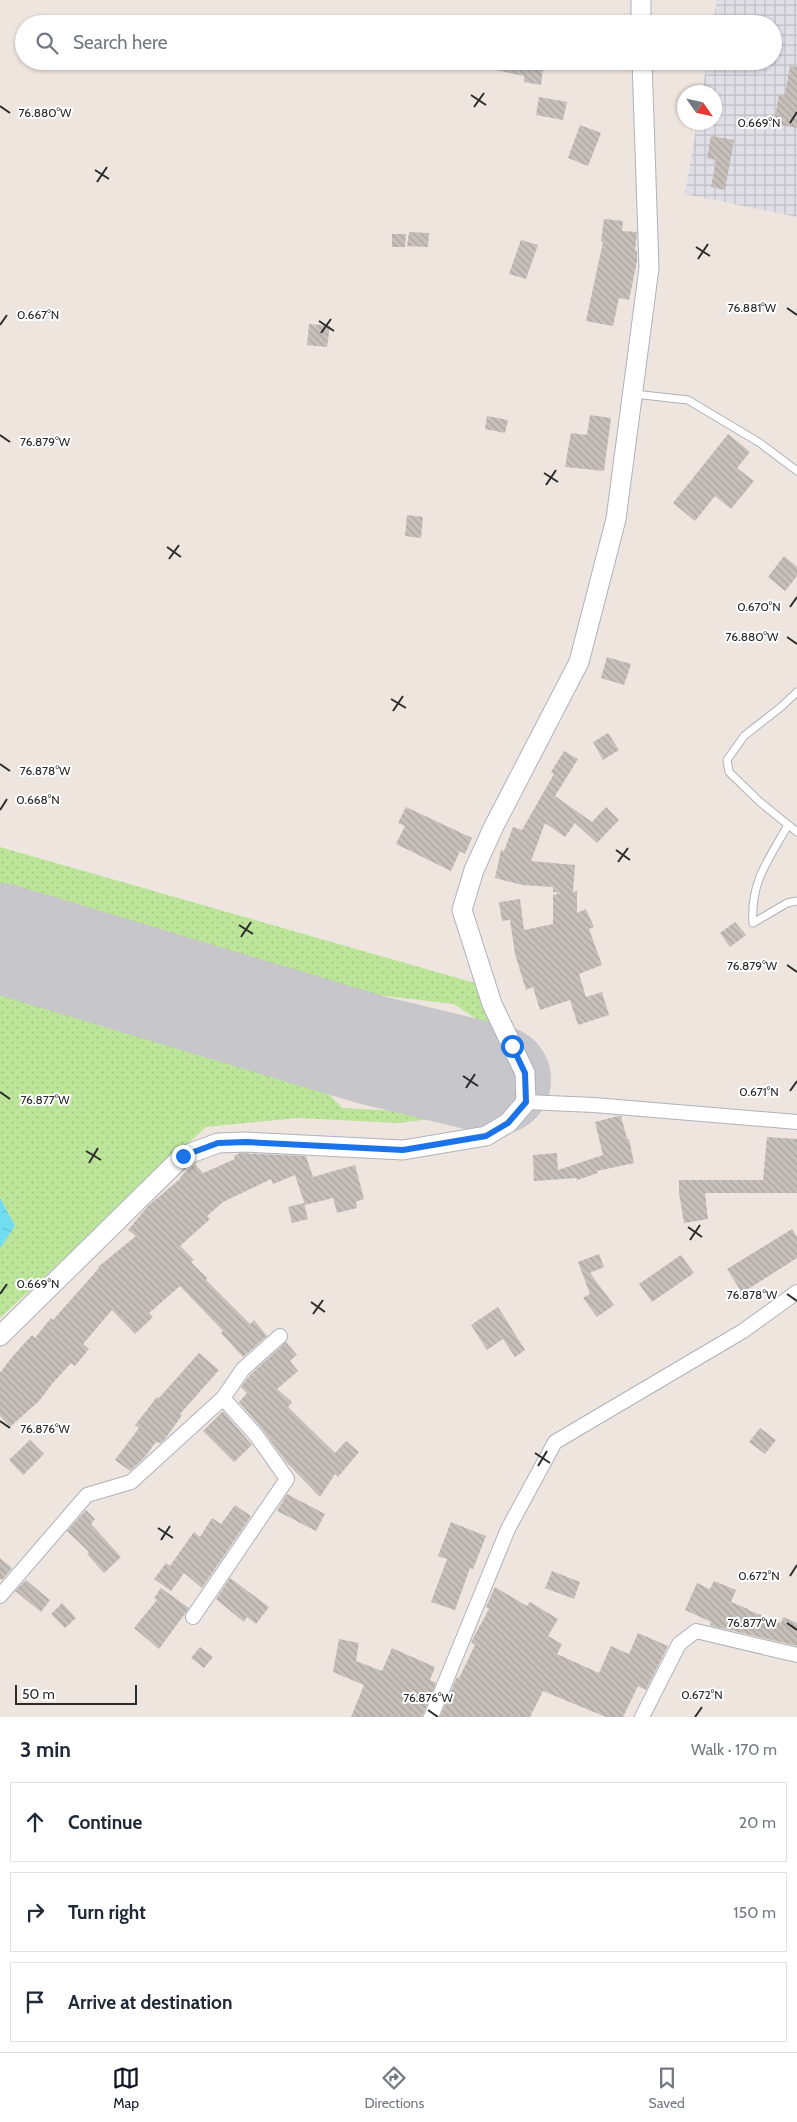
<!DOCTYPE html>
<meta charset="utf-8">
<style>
body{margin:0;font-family:Cabin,sans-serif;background:#f6f6f7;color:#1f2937}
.compass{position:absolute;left:677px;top:85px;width:45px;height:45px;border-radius:50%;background:#fff;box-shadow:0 1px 4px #0004;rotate:124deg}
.scale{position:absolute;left:15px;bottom:12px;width:122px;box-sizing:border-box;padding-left:5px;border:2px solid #2c2c2c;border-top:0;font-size:14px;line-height:18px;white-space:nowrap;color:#2c2c2c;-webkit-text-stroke:4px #fff;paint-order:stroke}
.stop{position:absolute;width:15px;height:15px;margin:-11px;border:4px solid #1a73e8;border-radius:50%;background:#fff}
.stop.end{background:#1a73e8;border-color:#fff;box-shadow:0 1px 5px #0008}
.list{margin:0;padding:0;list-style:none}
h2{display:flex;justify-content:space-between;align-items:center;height:65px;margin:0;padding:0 20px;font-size:21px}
h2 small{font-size:16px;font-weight:400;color:#747a83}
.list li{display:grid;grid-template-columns:32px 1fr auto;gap:15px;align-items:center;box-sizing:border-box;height:80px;margin:0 10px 10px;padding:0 10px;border:1px solid #e0e1e3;border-radius:0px}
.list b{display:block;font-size:19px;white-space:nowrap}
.list em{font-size:16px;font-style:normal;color:#747a83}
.icon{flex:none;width:28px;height:28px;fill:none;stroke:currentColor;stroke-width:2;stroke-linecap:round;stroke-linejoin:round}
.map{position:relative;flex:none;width:797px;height:1717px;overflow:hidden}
.search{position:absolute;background:#fff;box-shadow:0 1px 4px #0004;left:15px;right:15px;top:15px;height:55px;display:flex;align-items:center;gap:12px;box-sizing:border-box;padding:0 18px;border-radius:28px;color:#747a83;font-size:19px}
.sheet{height:335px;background:#fff}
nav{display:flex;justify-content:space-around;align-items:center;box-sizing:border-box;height:70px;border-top:1px solid #e0e1e3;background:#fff;font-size:14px;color:#747a83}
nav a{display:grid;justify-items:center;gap:2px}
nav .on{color:#111827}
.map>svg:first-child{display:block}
.industrial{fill:url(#industrial-grid)}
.green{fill:url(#green-dots)}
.water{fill:url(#water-ripples)}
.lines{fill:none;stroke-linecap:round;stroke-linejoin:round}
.runway{stroke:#c7c6ca;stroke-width:110}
.building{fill:url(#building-back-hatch)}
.lane-casing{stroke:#aeb2bc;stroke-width:9}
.street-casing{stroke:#aeb2bc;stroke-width:16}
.secondary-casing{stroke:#aeb2bc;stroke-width:21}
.lane{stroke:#fff;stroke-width:7}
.street{stroke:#fff;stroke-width:14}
.secondary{stroke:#fff;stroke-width:19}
.route{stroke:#1a73e8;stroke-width:6}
.ticks{fill:none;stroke:#2c2c2c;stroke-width:2}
.ticks-label{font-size:12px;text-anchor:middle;fill:#2c2c2c;stroke:#fff;stroke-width:4;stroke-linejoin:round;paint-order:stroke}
</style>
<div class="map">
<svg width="797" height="1717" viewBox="0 0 797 1717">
<defs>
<pattern id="industrial-grid" width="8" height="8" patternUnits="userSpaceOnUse" patternTransform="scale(1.25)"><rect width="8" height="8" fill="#e0dee6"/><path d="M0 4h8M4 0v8" fill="none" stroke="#c0bfc5"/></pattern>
<pattern id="green-dots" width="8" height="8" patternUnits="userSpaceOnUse" patternTransform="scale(1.25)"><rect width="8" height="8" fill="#bce59a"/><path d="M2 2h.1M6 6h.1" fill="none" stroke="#a2c585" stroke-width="1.8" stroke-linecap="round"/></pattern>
<pattern id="water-ripples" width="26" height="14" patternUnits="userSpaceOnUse" patternTransform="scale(1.25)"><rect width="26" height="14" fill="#70ddf0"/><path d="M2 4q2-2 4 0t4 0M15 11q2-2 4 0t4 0" fill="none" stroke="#61bece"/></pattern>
<pattern id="building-back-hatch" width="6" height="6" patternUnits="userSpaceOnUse" patternTransform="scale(1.25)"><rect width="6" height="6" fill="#c6bfba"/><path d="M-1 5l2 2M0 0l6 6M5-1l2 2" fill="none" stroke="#aaa4a0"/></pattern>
</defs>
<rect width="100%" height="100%" fill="#eee5de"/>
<path class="industrial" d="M717 0H797V217L685 194 697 123 714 122V92H702L707 61H773V24H713Z"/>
<path class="green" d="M0 847 475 983 515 1066 506 1088 481 1108 448 1117 398 1123 298 1118 206 1127 0 1318V1248L15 1226 0 1198V969L289 1052 342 1108 440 1113 491 1097 508 1072 498 1049 481 1022 454 1004 310 987 297 989 0 904Z"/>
<path class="water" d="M0 1198 15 1226 0 1248Z"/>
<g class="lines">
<path class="runway" d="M0 938 372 1050 496 1080"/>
</g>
<path class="building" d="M482 61H544L541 85 524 82V76L481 67Z
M790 66 797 67V128L774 124 779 94 785 95Z
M539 97 567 102 563 120 536 115Z
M580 125 601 133 588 166 568 158Z
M711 136 734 140 725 190 711 187 716 160 707 158Z
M604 219 623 221 622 231 637 232 635 251H637V261L629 300 619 298 613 326 586 321 603 242 601 241Z
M409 232 429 233 428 247 407 246Z
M392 234H406L405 247H392Z
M521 240 538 245 526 279 509 274Z
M309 324 330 326 327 347 307 345Z
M590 415 611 418 604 471 565 467 571 433 587 435Z
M487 416 508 420 505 433 485 429Z
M728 434 750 452 737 468 754 481 731 509 715 496 695 521 673 503Z
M407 515 423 517 421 538 405 536Z
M784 556 797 567V576L785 591 768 577Z
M607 657 631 664 624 685 601 678Z
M608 733 619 750 603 760 593 742Z
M564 751 578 759 555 796 592 822 606 807 619 820 597 843 575 823 565 837 545 823 531 861 575 865 573 892 577 891V913L586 909 594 927 589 929 602 965 579 974 586 997 602 992 609 1015 578 1025 570 1000 540 1010 533 987 526 990 515 954 510 920 502 921 499 902 520 899 524 930 553 924V895L561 893 553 892V887L522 885 495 878 501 850 504 851 513 827 522 830 554 774 551 772Z
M406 807 472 838 465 854 460 851 451 871 396 844 405 826 398 823Z
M735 922 746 935 730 947 720 933Z
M618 1116H621L627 1139H629L634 1163 597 1171 598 1173 577 1180V1178L534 1181 533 1155 557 1153 558 1170 603 1155 595 1122Z
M767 1137 797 1139V1193H705L708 1219 684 1223 679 1193V1180H763Z
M240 1153 306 1156 313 1177 355 1165 364 1199 356 1202 357 1208 337 1213 333 1198 305 1205 295 1175 273 1184 271 1179 223 1202 207 1216 210 1219 180 1246 194 1260 191 1262 207 1278 206 1280 250 1324 254 1320 267 1336 243 1357 221 1333 223 1331 180 1286 149 1313 153 1317 135 1334 112 1310 83 1344 89 1349 75 1366 71 1363 52 1384 39 1401 10 1427 0 1416V1373L12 1357 32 1335 35 1338 51 1318 53 1320 99 1268 98 1267 136 1236 128 1230 148 1206 181 1178 180 1177 195 1164 203 1173 235 1159 234 1156Z
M304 1203 308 1219 292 1223 288 1207Z
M792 1229 797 1237V1258L742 1293 727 1269Z
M599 1254 604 1267 590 1273 614 1305 597 1317 583 1298 590 1294 578 1262Z
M681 1255 694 1273 652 1302 639 1284Z
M498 1307 525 1350 515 1357 503 1339 487 1350 471 1325Z
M286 1342 297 1355 290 1361 298 1371 277 1389 292 1402 288 1407 335 1453 346 1441 359 1452 338 1477 335 1474 320 1497 286 1462 263 1430 239 1402 247 1393 241 1387 250 1375Z
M199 1353 219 1370 180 1414 182 1415 165 1439 161 1443 156 1442 144 1458 130 1471 115 1460 139 1428 135 1425 157 1397 159 1398Z
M223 1411 252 1445 234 1462 203 1431Z
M760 1428 776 1440 765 1454 749 1442Z
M30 1440 44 1454 23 1475 9 1460Z
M287 1494 325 1514 316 1531 277 1511Z
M235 1505 251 1516 202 1588 184 1573 171 1591 154 1579 166 1563 170 1566 194 1532 200 1537 212 1518 221 1524Z
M86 1510 95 1519 91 1524 121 1557 104 1573 87 1554 89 1552 67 1531Z
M451 1522 486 1536 473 1569 470 1568 455 1610 431 1602 447 1559 438 1556Z
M0 1558 12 1568 2 1580 0 1579Z
M552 1571 580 1582 574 1599 545 1588Z
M230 1578 269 1607 256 1624 247 1617 244 1622 216 1599Z
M26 1580 50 1600 41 1612 15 1591Z
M714 1581 736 1590 731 1602 748 1609V1610L781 1623 783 1617 797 1623V1646L712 1626 710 1625 711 1622 685 1610 697 1583 710 1589Z
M495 1587 527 1606 530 1602 558 1619 548 1636 562 1644 557 1654 599 1673 611 1646 629 1654 638 1633 668 1646 646 1690 638 1686 623 1717H606L543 1691 530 1717H440L457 1677 459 1678 475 1645 471 1642 489 1609 486 1607Z
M161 1588 189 1608 159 1649 134 1628 157 1600 154 1598Z
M62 1603 76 1618 65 1628 51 1614Z
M339 1639 359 1643 356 1661 382 1671 392 1648 435 1667 430 1680 436 1683 422 1717H351L364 1685 333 1672Z
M200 1647 213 1657 204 1668 191 1658Z"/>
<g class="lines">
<defs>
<path id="lane" d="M634 394 688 400 760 443 797 471
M797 692 781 707 744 736 727 760 729 772 760 802 797 832
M788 825C769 859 750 882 753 923L787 903 797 901"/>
<path id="street" d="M526 1102 594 1105 797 1122
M0 1596 87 1495 131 1482 223 1398 243 1369 280 1336
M193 1617 287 1479 256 1435 223 1398
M431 1717 508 1529 555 1442 743 1331 797 1292
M642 1717 679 1644 696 1631 797 1655"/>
<path id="secondary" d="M641 24V0
M0 1336 183 1156 218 1143 246 1142 403 1150 486 1136 508 1123 526 1102 525 1073 492 1004 462 910 474 870 494 826 579 662 616 519 649 268 642 61"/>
</defs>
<use href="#lane" class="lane-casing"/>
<use href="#street" class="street-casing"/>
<use href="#secondary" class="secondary-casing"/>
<use href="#lane" class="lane"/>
<use href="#street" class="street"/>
<use href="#secondary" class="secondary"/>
</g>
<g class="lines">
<path class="route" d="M183 1156 218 1143 246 1142 403 1150 486 1136 508 1123 526 1102 525 1073 512 1046"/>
</g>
<path class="ticks" d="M471 95 486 105M0 106 10 113M474 107 484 93M790 123 797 112M95 170 109 179M97 182 107 167M696 247 710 256M698 259 708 244M787 308 797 315M319 321 334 331M0 325 7 315M321 333 331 319M0 435 10 442M544 473 558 482M546 485 556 470M167 547 181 557M169 559 179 545M790 607 797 597M787 637 797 644M391 699 406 708M393 711 403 696M0 764 10 771M0 810 7 799M616 850 630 860M618 862 628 848M239 925 253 934M241 937 251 922M787 965 797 972M463 1076 478 1086M466 1088 475 1074M790 1091 797 1081M0 1092 10 1099M86 1151 101 1160M89 1163 98 1148M688 1227 702 1237M690 1240 700 1225M0 1294 7 1284M787 1294 797 1301M311 1302 325 1312M313 1314 323 1300M0 1421 10 1428M535 1453 550 1463M538 1466 547 1451M158 1528 173 1538M161 1540 170 1526M790 1576 797 1565M787 1623 797 1630M428 1710 438 1717M695 1717 702 1707"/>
<g class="ticks-label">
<text x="45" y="117">76.880°W</text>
<text x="759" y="127">0.669°N</text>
<text x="752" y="312">76.881°W</text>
<text x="38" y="319">0.667°N</text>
<text x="45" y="446">76.879°W</text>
<text x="759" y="611">0.670°N</text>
<text x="752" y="641">76.880°W</text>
<text x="45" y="775">76.878°W</text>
<text x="38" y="804">0.668°N</text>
<text x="752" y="970">76.879°W</text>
<text x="759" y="1096">0.671°N</text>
<text x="45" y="1104">76.877°W</text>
<text x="38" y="1288">0.669°N</text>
<text x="752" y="1299">76.878°W</text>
<text x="45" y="1433">76.876°W</text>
<text x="759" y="1580">0.672°N</text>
<text x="752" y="1627">76.877°W</text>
<text x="702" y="1699">0.672°N</text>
<text x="428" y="1702">76.876°W</text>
</g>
</svg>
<svg class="compass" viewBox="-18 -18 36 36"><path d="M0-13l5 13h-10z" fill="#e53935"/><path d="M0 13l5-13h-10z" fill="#747a83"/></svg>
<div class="scale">50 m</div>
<div class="stop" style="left:512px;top:1046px"></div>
<div class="stop end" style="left:183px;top:1156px"></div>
<div class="search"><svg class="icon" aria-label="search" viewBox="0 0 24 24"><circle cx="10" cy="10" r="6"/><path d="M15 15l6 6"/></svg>Search here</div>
</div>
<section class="sheet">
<h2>3 min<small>Walk · 170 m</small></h2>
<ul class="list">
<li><svg class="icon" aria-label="ahead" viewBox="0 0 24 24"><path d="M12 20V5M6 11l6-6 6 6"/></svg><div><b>Continue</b></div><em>20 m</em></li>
<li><svg class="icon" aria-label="right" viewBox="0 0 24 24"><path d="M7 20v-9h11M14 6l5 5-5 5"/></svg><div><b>Turn right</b></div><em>150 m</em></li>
<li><svg class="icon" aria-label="arrive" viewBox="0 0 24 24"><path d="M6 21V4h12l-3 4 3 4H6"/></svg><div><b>Arrive at destination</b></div></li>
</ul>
</section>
<nav>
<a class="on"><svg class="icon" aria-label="map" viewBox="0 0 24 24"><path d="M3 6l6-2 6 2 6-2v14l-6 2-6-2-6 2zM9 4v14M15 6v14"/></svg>Map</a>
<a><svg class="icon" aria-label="directions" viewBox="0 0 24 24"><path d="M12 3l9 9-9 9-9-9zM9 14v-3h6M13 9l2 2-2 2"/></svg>Directions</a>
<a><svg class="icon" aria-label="saved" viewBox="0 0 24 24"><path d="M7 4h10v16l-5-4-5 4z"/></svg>Saved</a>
</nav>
